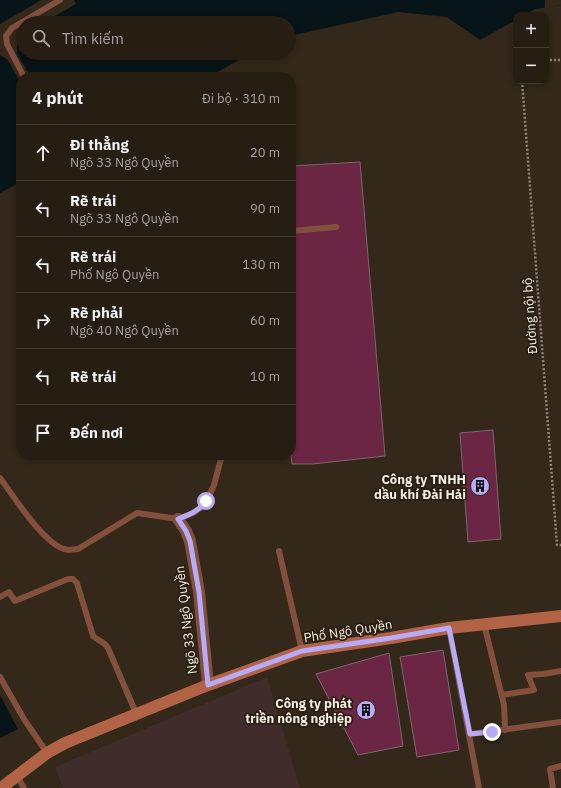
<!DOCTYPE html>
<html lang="vi">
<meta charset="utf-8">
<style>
body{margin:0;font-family:"IBM Plex Sans",sans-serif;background:#2e271c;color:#f1f3f6}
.controls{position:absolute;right:12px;top:12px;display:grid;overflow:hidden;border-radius:8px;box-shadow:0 2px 6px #0003}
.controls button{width:36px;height:36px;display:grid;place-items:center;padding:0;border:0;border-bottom:1px solid #423c33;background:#261e13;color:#f1f3f6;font:20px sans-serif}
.stop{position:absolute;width:12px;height:12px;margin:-9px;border:3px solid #b7abf8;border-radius:50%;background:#fff}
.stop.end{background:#b7abf8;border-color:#fff;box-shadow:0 1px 4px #0008}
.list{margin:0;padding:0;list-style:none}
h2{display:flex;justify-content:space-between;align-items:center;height:52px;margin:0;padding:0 16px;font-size:17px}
h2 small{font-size:13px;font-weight:400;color:#a4a2a0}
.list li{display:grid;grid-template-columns:26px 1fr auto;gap:12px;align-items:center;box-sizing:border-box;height:56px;padding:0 16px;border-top:1px solid #423c33}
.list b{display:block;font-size:15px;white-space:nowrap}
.list p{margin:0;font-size:13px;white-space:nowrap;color:#a4a2a0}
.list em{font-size:13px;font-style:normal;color:#a4a2a0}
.icon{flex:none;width:22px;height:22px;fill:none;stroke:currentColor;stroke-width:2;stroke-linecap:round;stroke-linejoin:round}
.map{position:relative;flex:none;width:561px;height:788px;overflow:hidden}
.search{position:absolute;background:#261e13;box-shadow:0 2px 6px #0003;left:16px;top:16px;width:280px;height:44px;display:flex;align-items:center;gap:10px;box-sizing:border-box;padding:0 14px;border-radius:22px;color:#a4a2a0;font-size:15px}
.panel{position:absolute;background:#261e13;box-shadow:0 2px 6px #0003;left:16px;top:72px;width:280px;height:388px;border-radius:16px}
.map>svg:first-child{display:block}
.industrial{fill:#402c2b}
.water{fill:#071418}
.pier{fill:#332819}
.building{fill:#6b2643;stroke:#7d666e}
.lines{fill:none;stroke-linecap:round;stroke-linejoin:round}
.path{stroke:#8f8579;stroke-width:2.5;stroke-dasharray:2 2;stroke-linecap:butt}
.lane{stroke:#82503d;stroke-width:6}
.street{stroke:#82503d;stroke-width:12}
.secondary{stroke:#b26345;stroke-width:12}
.route{stroke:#b7abf8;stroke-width:5}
.labels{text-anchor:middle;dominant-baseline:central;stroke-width:3.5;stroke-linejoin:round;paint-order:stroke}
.street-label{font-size:13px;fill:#f7f0e6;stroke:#291e0f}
.poi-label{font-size:13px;font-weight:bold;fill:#f7f0e6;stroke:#291e0f;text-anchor:end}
</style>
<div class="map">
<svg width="561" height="788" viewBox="0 0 561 788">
<rect width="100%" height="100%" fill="#332819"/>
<path class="industrial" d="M267 677 300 788H63L55 767Z"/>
<path class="water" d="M0 0H561V5L535 9 525 15H516V20L480 40 447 17 398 12 289 36V23H23V53H251L209 77H21V182L0 193Z
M0 695 18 729 0 738Z"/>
<path class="pier" d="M41 0H74L76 4 43 23H23V34L17 37V54L31 77H21V83L7 59 0 55V24Z
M545 0H561V5L545 8Z"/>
<path class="building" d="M360 162 385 456 313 464H292L291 455V166Z
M493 430 501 539 468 542 460 433Z
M443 650 459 750 417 757 400 657Z
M389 653 403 746 358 755 316 674Z"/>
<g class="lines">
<path class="path" d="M546 60H561
M522 81 557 545H561"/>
<path class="lane" d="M24 77 7 44 6 36 12 28 60 0
M291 231 336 227
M0 478C13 495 47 550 69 550 71 550 75 549 78 549L137 513 178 519 193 513 203 506 210 494 214 485 222 455
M279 551 302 651
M0 597 9 592 15 601 68 579H73L77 583 93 636C98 641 104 641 108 648L136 713
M484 624 504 705 505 730
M449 628 479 788
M0 677 24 719 47 753
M502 695 534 690 528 675 543 674 561 671
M470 734 561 722
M17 776 24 788
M553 788 550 769 561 766"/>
<path class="street" d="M178 519 186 531 190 541 199 592 208 685"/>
<path class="secondary" d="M1 788 47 753 65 743 208 685 302 651 391 638 449 628 561 616"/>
</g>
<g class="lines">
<path class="route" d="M206 501C199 511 189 515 178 519L186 531 190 541 199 592 208 685 302 651 391 638 449 628 470 734 492 732"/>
</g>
<defs>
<symbol id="building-disc" viewBox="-11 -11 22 22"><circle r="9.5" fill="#b7abf8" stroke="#291e0f"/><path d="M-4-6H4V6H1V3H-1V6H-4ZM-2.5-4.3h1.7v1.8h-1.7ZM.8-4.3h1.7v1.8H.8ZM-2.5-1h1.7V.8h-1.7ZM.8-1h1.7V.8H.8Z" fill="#111"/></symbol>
</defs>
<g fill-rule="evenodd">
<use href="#building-disc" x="469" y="475" width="22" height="22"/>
<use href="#building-disc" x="355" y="699" width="22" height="22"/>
</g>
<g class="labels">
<g class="street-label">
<text transform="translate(530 316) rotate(-94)">Đường nội bộ</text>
<text transform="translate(186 620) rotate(-97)">Ngõ 33 Ngô Quyền</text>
<text transform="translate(348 631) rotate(-9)">Phố Ngô Quyền</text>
</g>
<g class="poi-label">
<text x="466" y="479">Công ty TNHH<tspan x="466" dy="15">dầu khí Đài Hải</tspan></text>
<text x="352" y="703">Công ty phát<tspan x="352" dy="15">triền nông nghiệp</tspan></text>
</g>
</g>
</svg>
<div class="controls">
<button>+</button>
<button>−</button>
</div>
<div class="stop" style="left:206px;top:501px"></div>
<div class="stop end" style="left:492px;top:732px"></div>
<div class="search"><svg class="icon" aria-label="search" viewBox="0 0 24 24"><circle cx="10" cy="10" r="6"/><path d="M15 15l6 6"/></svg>Tìm kiếm</div>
<section class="panel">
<h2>4 phút<small>Đi bộ · 310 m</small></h2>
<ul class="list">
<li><svg class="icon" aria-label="ahead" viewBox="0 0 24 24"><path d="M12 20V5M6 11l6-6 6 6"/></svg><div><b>Đi thẳng</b><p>Ngõ 33 Ngô Quyền</p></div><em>20 m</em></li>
<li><svg class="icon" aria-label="left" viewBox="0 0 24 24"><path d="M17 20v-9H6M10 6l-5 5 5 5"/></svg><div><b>Rẽ trái</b><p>Ngõ 33 Ngô Quyền</p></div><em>90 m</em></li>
<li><svg class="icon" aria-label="left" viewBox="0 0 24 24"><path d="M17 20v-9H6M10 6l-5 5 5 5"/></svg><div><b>Rẽ trái</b><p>Phố Ngô Quyền</p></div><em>130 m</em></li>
<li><svg class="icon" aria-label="right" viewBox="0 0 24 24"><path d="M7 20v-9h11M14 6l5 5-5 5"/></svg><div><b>Rẽ phải</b><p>Ngõ 40 Ngô Quyền</p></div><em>60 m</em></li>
<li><svg class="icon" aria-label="left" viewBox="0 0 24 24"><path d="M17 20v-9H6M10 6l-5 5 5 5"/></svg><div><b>Rẽ trái</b></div><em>10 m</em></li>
<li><svg class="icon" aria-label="arrive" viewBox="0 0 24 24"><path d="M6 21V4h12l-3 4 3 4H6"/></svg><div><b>Đến nơi</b></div></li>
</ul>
</section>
</div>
